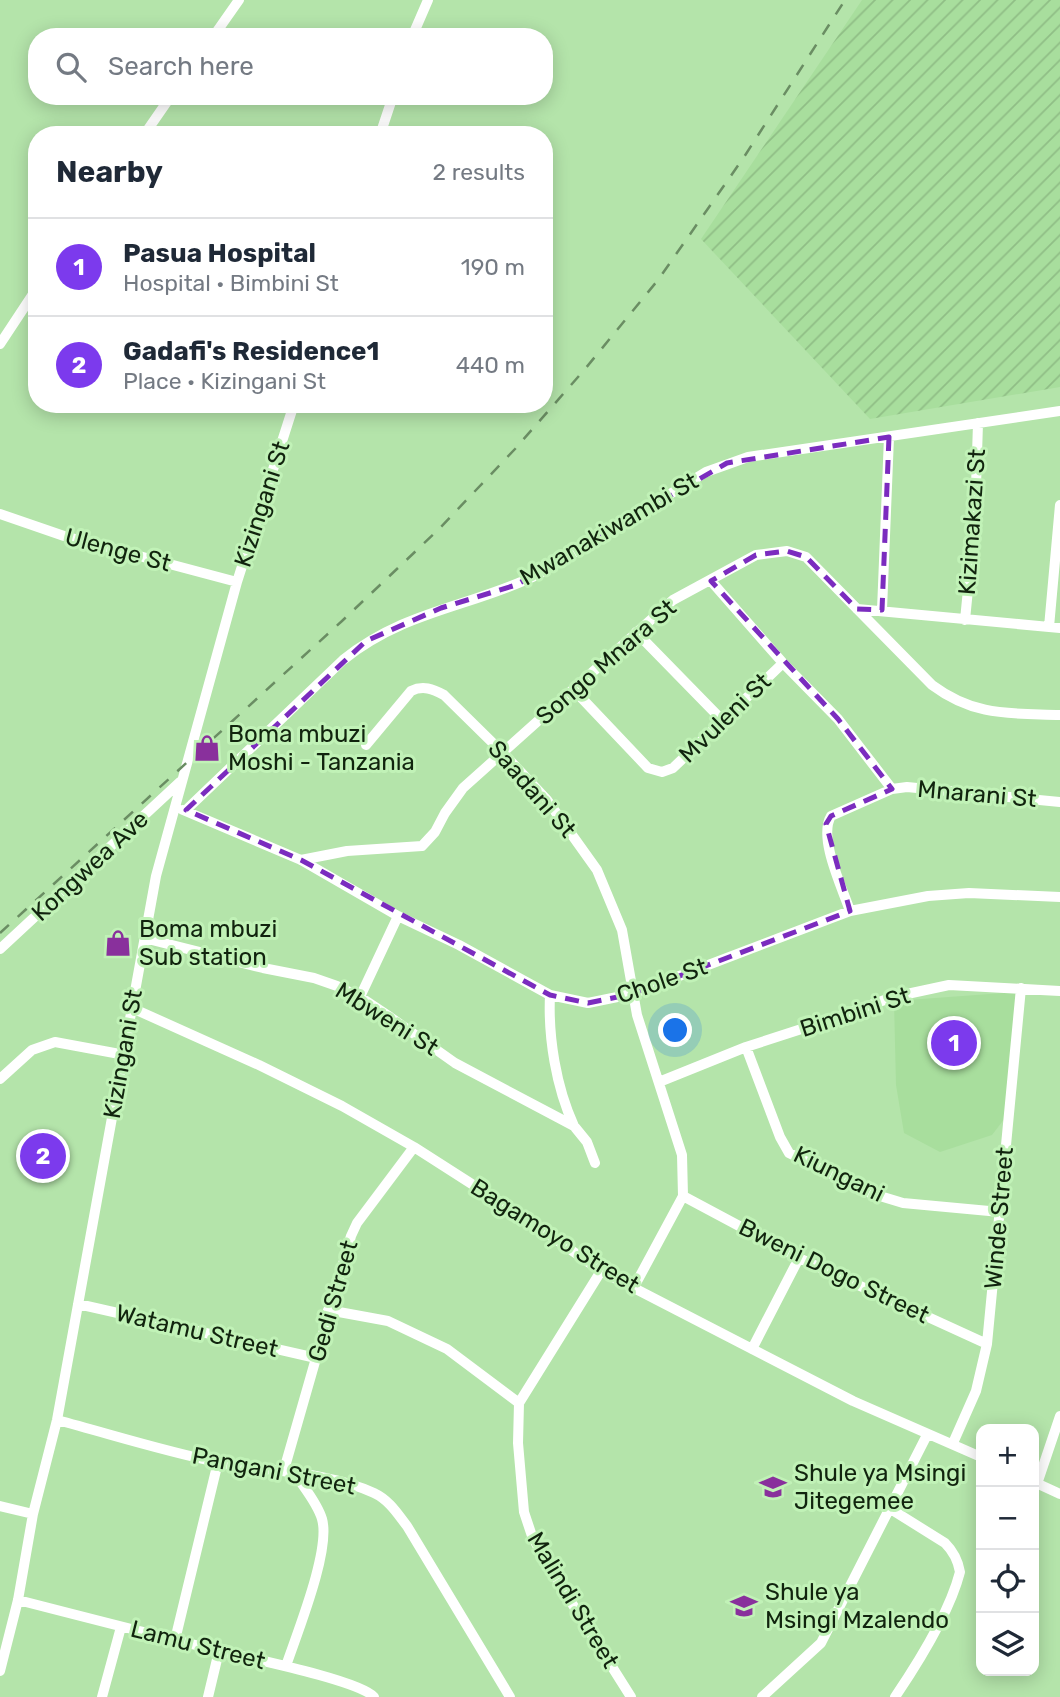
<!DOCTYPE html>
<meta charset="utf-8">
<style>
body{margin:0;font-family:Rubik,sans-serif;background:#f2f2f3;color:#1f2937}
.controls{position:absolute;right:21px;bottom:21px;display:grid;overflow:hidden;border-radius:14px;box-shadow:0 4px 18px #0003}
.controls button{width:63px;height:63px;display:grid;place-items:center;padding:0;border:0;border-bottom:2px solid #e0e1e3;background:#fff;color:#1f2937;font:35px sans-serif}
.you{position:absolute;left:676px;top:1031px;width:24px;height:24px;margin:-18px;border:5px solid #fff;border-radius:50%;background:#1a73e8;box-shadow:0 0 0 10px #1a73e833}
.badge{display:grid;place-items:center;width:46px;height:46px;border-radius:50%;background:#7c3aed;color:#fff;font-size:23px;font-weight:700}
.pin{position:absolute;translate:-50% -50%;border:4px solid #fff;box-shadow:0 2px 7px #0006}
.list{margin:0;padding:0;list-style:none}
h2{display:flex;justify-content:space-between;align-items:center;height:91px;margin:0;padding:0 28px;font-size:30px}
h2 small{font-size:23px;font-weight:400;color:#747a83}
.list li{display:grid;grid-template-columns:46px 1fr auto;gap:21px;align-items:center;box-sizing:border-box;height:98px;padding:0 28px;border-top:2px solid #e0e1e3}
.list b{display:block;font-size:26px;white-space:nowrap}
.list p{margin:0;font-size:23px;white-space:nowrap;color:#747a83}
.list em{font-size:23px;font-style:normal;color:#747a83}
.icon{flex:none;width:38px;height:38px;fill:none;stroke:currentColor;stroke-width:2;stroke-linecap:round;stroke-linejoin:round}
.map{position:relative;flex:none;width:1060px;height:1697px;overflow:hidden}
.search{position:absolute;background:#fff;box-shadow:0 4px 18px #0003;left:28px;top:28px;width:525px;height:77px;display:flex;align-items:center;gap:18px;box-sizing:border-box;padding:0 24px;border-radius:28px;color:#747a83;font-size:26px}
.panel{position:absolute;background:#fff;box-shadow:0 4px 18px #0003;left:28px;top:126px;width:525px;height:287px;border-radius:28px}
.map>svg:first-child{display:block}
.built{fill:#a8de9d}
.industrial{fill:url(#industrial-furrows)}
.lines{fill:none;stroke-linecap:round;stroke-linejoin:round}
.minor{stroke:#fff;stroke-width:10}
.rail{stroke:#6a8d63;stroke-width:2.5;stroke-dasharray:12 12;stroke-linecap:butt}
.marked{fill:none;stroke:#7b2cbf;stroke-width:5;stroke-dasharray:14 9;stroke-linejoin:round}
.labels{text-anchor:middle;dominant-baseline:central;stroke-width:6;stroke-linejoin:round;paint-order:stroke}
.street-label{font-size:24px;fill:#11240e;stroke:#c1f2b7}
.poi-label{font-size:24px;fill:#11240e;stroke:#c1f2b7;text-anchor:start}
</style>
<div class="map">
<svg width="1060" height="1697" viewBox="0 0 1060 1697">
<defs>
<pattern id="industrial-furrows" width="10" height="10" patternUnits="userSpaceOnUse" patternTransform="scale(1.75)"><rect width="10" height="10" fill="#a8de9d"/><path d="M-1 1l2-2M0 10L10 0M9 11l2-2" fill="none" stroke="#90be86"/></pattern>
</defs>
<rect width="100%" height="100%" fill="#b4e4aa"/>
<path class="built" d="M1017 992 1005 1118 992 1135 940 1152 904 1133 896 1085 894 1001Z"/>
<path class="industrial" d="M862 0H1060V387L870 419 701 239Z"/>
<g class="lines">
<path class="minor" d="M213 37 239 0
M412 37 428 0
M144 135 171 96
M380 135 393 96
M0 344 37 288
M0 514 64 536 237 582
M711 581 783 663 838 719 892 789
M857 609 1060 628
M882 610 889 437
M965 620 975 518 978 423
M1049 627 1060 505
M636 632 722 720
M574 690 648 768 662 772 673 768 783 663
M366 745 411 691C423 685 433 689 444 695L503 753 547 800 597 870 622 930 637 1015 682 1155 683 1196 634 1287
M183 810 301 860 398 916 459 945 550 995 588 1003 632 994 850 911 928 896 969 893 1060 897
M186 810 343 660C405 610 471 607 539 574L706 472 748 457 1060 411
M301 860 347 851 422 846 435 832 445 813 463 788 673 600 756 555 787 551 806 557 932 685C975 717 1010 713 1060 715
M850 911C842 887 818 838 831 816L892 789 907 787 1060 802
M144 938 263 968 314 978 337 986 360 997 390 1017 455 1063 574 1126 587 1142 595 1163
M0 949 180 782
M550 995C548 1037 556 1087 574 1126
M360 997 398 916
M132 1008 259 1065 342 1106 414 1147 531 1222 601 1271 853 1401 981 1457
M746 1047 780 1137 789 1153 870 1193 903 1203 1000 1212
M0 1079 32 1050 55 1042 125 1055
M659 1082 746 1047 820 1023 893 997 949 985 1060 991
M683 1196 799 1258 987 1344
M601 1271 519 1403 518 1443 524 1512 532 1536 549 1567 631 1697
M78 1304 316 1358
M328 1310 388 1321 447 1349 519 1403
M752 1349 799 1258
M57 1420C110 1434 163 1451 217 1462 267 1472 326 1471 374 1493 389 1500 397 1513 407 1526L510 1697
M953 1443 976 1391 987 1344 1021 988
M284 1470 351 1236 357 1223 414 1147
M1034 1482 1060 1494
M1037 1484 1060 1416
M0 1506 33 1514
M889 1508 945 1543C954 1552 958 1560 960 1572 950 1611 918 1663 895 1697
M18 1600C84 1617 150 1634 216 1650 244 1657 359 1680 374 1697
M175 1640 218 1462
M286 1666C297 1633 331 1550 322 1519 317 1502 303 1487 294 1472
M0 1671 18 1600 33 1514 57 1420 156 876 237 582 294 404
M102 1697 121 1627
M208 1697 219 1651
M762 1697 821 1643 927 1435"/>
<path class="rail" d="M0 933 342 621 438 530 515 449 585 369 658 280 744 157 845 0"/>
</g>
<path class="marked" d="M889 437 882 610 857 609 806 557 787 551 756 555 711 581 838 719 892 789 831 816 826 824 850 911 632 994 588 1003 550 995 301 860 186 810 366 641 441 608 516 585 727 463Z"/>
<defs>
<symbol id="shop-bare" viewBox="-9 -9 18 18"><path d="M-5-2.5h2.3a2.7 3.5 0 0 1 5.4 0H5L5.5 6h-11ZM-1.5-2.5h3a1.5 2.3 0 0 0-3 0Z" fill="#89309c" stroke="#c1f2b7" stroke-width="2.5" paint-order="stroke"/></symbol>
<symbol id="school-bare" viewBox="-9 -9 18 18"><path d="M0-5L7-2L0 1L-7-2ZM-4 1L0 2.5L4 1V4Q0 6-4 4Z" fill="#89309c" stroke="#c1f2b7" stroke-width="2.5" paint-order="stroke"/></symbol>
</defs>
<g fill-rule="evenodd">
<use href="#shop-bare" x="188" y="729" width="38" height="38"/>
<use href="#shop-bare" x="99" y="924" width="38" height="38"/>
<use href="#school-bare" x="754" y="1468" width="38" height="38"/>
<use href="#school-bare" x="725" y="1587" width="38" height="38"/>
</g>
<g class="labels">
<g class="street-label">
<text transform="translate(262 504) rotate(-72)">Kizingani St</text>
<text transform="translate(972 522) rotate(-86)">Kizimakazi St</text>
<text transform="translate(609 529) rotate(-30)">Mwanakiwambi St</text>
<text transform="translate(118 550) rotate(15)">Ulenge St</text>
<text transform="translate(606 662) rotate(-41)">Songo Mnara St</text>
<text transform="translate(725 718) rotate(-44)">Mvuleni St</text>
<text transform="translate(532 789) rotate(49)">Saadani St</text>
<text transform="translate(977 794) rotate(5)">Mnarani St</text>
<text transform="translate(90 866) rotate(-43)">Kongwea Ave</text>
<text transform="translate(662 981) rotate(-19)">Chole St</text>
<text transform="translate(855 1012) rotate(-18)">Bimbini St</text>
<text transform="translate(387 1019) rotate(32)">Mbweni St</text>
<text transform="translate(123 1054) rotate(-80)">Kizingani St</text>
<text transform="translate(839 1174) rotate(26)">Kiungani</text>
<text transform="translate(999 1218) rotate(-85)">Winde Street</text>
<text transform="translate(555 1236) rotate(32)">Bagamoyo Street</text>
<text transform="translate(834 1271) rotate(26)">Bweni Dogo Street</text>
<text transform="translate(333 1301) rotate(-74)">Gedi Street</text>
<text transform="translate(197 1331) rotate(13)">Watamu Street</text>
<text transform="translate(274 1471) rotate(11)">Pangani Street</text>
<text transform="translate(573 1600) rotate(59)">Malindi Street</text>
<text transform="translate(198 1645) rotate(14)">Lamu Street</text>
</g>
<g class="poi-label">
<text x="228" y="734">Boma mbuzi<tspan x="228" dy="28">Moshi - Tanzania</tspan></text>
<text x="139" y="929">Boma mbuzi<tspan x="139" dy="28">Sub station</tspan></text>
<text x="794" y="1473">Shule ya Msingi<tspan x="794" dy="28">Jitegemee</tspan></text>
<text x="765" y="1592">Shule ya<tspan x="765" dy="28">Msingi Mzalendo</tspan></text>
</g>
</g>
</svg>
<div class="controls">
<button>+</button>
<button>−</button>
<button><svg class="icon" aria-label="locate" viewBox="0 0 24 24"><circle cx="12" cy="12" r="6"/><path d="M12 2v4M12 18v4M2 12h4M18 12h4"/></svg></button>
<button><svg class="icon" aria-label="layers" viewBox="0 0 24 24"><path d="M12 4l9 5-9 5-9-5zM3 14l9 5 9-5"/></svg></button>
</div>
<div class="you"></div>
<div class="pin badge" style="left:954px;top:1043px">1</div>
<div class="pin badge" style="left:43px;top:1156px">2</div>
<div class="search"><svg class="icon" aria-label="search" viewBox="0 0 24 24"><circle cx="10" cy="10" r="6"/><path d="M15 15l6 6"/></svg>Search here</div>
<section class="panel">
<h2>Nearby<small>2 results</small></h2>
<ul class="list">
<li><span class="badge">1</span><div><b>Pasua Hospital</b><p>Hospital · Bimbini St</p></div><em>190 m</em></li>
<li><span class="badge">2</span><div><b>Gadafi's Residence1</b><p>Place · Kizingani St</p></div><em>440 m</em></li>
</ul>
</section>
</div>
